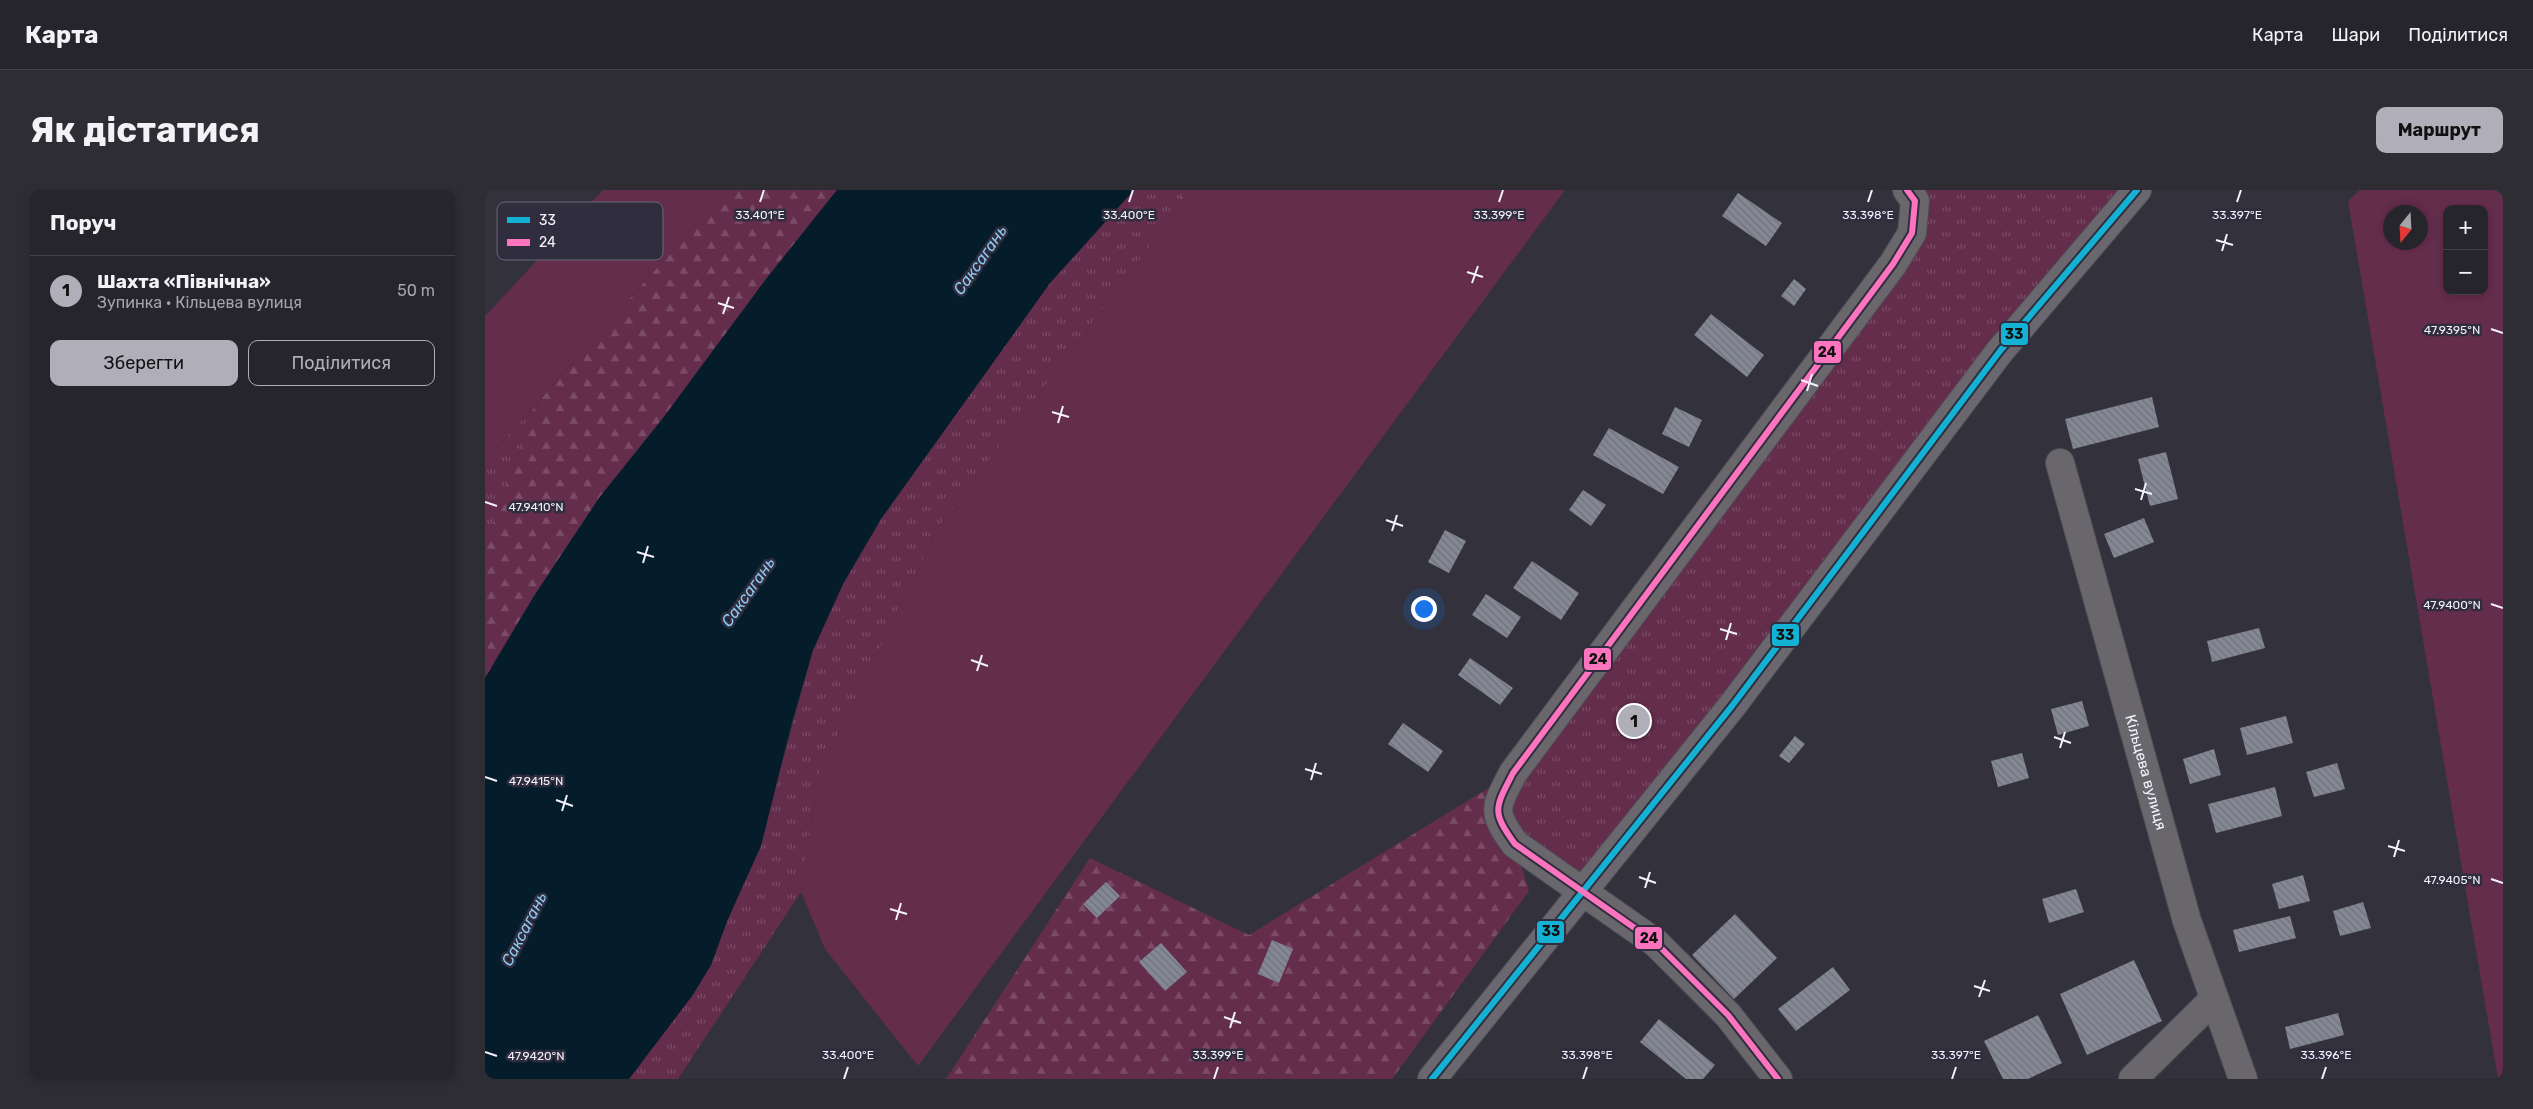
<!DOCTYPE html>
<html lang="uk">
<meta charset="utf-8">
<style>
body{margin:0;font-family:Rubik,sans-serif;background:#2e2d34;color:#f1f3f6}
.controls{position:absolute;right:15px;top:15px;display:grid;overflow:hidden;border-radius:10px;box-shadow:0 2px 8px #0003}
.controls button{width:45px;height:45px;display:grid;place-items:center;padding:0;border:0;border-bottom:1px solid #424248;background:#26252c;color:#f1f3f6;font:25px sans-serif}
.compass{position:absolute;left:1898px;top:15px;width:45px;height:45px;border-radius:50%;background:#26252c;box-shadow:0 2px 8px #0003;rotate:198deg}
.you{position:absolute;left:938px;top:418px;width:18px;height:18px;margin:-12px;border:4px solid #fff;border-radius:50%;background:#1a73e8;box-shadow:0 0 0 8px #1a73e833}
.badge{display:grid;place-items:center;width:32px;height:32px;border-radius:50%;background:#afaeb9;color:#111;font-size:16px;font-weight:700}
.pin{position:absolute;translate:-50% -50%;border:2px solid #fff;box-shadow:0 1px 5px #0006}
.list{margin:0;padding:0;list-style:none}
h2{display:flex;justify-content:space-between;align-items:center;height:65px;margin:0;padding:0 20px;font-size:21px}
h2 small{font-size:16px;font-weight:400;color:#a4a5a9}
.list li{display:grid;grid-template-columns:32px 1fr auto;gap:15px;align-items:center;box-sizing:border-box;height:70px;padding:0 20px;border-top:1px solid #424248}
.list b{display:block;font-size:19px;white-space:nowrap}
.list p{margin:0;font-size:16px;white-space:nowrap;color:#a4a5a9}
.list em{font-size:16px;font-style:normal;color:#a4a5a9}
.actions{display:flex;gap:10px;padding:15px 20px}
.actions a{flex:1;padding:11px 0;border:1px solid #afaeb9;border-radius:10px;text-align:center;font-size:18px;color:#afaeb9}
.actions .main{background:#afaeb9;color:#111}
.map{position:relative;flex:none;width:2018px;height:889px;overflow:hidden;border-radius:10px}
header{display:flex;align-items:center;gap:30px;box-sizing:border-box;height:70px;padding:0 25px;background:#26252c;border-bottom:1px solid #424248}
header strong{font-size:24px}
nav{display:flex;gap:28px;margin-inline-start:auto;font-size:18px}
.intro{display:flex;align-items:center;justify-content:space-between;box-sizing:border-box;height:120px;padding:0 30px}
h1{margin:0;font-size:35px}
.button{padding:12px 22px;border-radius:10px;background:#afaeb9;color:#111;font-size:18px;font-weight:700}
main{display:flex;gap:30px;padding:0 30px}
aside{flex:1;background:#26252c;border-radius:10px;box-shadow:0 2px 8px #0003}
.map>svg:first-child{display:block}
.grass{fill:url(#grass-tufts)}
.forest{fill:url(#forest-firs)}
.garden{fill:#642d4c;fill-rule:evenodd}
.water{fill:#051c2b}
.building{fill:url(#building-back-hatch)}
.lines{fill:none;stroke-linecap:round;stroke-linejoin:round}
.street-casing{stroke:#4f4d55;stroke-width:30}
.secondary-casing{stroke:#4f4d55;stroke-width:30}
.street{stroke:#69676b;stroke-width:28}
.secondary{stroke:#6a686e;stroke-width:28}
.bus-1-casing{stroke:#302d3f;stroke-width:10}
.bus-2-casing{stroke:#302d3f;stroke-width:10}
.bus-1{stroke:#13b2d5;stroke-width:6}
.bus-2{stroke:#fc73be;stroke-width:6}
.ticks{fill:none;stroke:#f2f1fd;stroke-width:2}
.labels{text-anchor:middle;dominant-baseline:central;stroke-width:5;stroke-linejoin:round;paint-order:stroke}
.street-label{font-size:15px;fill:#f2f1fd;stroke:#302d3f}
.water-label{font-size:16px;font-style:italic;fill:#8dcbf2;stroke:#302d3f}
.key{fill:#302d3f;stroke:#6a6878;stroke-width:1}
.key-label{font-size:14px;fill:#f2f1fd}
.ticks-label{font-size:12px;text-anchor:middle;fill:#f2f1fd;stroke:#302d3f;stroke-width:5;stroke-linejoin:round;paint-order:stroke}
.line-badge{stroke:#302d3f;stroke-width:2}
.pale-badge-label{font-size:14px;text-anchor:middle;font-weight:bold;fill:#111}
</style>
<header>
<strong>Карта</strong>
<nav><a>Карта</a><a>Шари</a><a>Поділитися</a></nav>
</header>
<div class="intro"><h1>Як дістатися</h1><a class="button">Маршрут</a></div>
<main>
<aside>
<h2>Поруч<small></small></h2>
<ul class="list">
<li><span class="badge">1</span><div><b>Шахта «Північна»</b><p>Зупинка · Кільцева вулиця</p></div><em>50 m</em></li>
</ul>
<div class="actions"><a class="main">Зберегти</a><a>Поділитися</a></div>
</aside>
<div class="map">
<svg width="2018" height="889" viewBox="0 0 2018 889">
<defs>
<pattern id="grass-tufts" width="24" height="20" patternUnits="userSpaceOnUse" patternTransform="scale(1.25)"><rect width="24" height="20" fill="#642d4c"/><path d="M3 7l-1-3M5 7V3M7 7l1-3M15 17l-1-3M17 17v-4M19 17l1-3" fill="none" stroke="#7b4c67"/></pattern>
<pattern id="forest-firs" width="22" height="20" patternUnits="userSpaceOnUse" patternTransform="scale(1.25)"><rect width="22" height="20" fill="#642d4c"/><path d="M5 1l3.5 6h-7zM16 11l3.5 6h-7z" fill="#7b4c67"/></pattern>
<pattern id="building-back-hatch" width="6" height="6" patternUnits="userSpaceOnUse" patternTransform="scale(1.25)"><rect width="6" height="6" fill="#848794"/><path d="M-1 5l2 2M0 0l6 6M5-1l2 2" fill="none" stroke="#6f717b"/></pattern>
</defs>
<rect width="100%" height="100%" fill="#33313b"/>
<path class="grass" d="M649 0H695V16L454 337 334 584 316 702 193 889H144L207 806 226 775 291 595 328 460 358 394 396 329 565 93Z
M1422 0H1652L1097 702 1015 633 1028 583 1408 74Z
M53 212 0 354V271Z"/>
<path class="forest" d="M241 0H352L281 89 178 228 114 308 49 406 0 488V354L53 212Z
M695 0H714L695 16Z
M1028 583 1012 613 1030 654 1044 701 907 889H461L605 668 764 745Z"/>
<path class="garden" d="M118 0H241L0 271V126Z
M714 0H1080L433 876 340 759 316 702 334 584 454 337 695 16Z
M1875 0H2018V889H2013L1863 11ZM1962 19H1999V101H1962ZM1936 22V52H1906V22Z"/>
<path class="water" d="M352 0H649L565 93 396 329 358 394 328 460 307 532 276 656 243 729 226 775 207 806 144 889H0V488L49 406 114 308 178 228 281 89Z"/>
<path class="building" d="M1253 3 1297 33 1281 56 1237 26Z
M1309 89 1321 99 1309 116 1296 106Z
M1226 124 1279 165 1262 187 1209 145Z
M1667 207 1674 237 1588 259 1580 229Z
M1190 217 1217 230 1204 257 1177 244Z
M1124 238 1194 277 1178 304 1108 265Z
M1681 262 1693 309 1665 316 1653 269Z
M1098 300 1121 315 1106 336 1084 320Z
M1659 328 1669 352 1629 368 1619 344Z
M960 340 981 351 964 383 943 372Z
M1047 371 1094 403 1076 430 1028 398Z
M1001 404 1036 427 1022 448 987 425Z
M1774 438 1780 458 1727 472 1722 451Z
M985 468 1028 498 1015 515 973 485Z
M1597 511 1604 536 1573 545 1566 519Z
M1151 515 1163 524 1147 544 1136 536Z
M1801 526 1808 553 1762 565 1755 538Z
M918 533 958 561 943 582 903 554Z
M1310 546 1320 554 1304 573 1294 566Z
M1729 559 1736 585 1705 594 1698 569Z
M1537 563 1544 588 1513 597 1506 571Z
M1852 573 1860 599 1829 607 1821 582Z
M1790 597 1797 626 1731 643 1723 614Z
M1818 685 1825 711 1794 719 1787 694Z
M621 692 635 706 612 728 598 714Z
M1591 699 1599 722 1564 733 1557 709Z
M1878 712 1886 738 1855 746 1848 721Z
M1250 724 1292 768 1249 809 1207 765Z
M1805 726 1811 748 1754 762 1748 740Z
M787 750 808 759 794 793 773 784Z
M676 753 702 782 680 801 654 772Z
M1649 770 1677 831 1602 865 1575 804Z
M1348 777 1365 800 1311 841 1293 819Z
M1853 823 1859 845 1805 859 1800 837Z
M1553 825 1577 873 1543 889H1518L1499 851Z
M1174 829 1230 875 1218 889H1201L1155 852Z"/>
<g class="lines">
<defs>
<g id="street">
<path id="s1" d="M1575 273 1702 731 1758 889"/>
<path d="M1293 889 1243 825 1171 753 1030 654C1006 621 1010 618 1028 583L1408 74 1427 43 1430 11 1422 0"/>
<path d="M1648 889 1729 809"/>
</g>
<path id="secondary" d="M947 889 1247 516 1515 161 1652 0"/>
</defs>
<use href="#street" class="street-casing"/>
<use href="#secondary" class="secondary-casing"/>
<use href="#street" class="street"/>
<use href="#secondary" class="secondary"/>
<defs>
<path id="bus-1" d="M947 889 1247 516 1515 161 1652 0"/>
<path id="bus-2" d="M1293 889 1243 825 1171 753 1030 654C1006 621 1010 618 1028 583L1408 74 1427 43 1430 11 1422 0"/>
</defs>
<use href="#bus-1" class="bus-1-casing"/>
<use href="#bus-2" class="bus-2-casing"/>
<use href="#bus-1" class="bus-1"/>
<use href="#bus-2" class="bus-2"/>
</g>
<path class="ticks" d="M275 12 279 0M644 12 648 0M1014 12 1018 0M1383 12 1387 0M1752 12 1756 0M1731 50 1748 55M1737 61 1742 44M982 82 998 87M987 93 993 76M233 113 249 118M238 124 244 107M2006 139 2018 143M1316 190 1333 196M1322 201 1327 184M567 222 584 227M573 233 578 216M1650 299 1667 304M1656 310 1661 293M0 312 12 316M901 330 918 336M907 341 912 325M152 362 169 367M158 373 163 356M2006 414 2018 418M1235 439 1252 444M1241 450 1246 433M486 470 503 476M492 481 497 465M1569 547 1586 553M1575 558 1580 542M820 579 837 584M0 587 12 591M826 590 831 573M71 610 88 616M77 621 82 605M1903 656 1920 661M1909 667 1914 650M1154 687 1171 693M2006 689 2018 693M1160 698 1165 682M405 719 422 724M411 730 416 713M1489 796 1505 801M1494 807 1500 790M739 827 756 833M745 838 750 822M0 862 12 866M359 889 363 877M729 889 733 877M1098 889 1102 877M1467 889 1471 877M1837 889 1841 877"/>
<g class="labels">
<g class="street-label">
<text stroke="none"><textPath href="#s1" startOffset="321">Кільцева вулиця</textPath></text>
</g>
<g class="water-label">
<text transform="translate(495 70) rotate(-55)">Саксагань</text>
<text transform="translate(263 402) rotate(-55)">Саксагань</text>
<text transform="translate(39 739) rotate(-63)">Саксагань</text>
</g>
</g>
<rect x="12" y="12" width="166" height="58" rx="8" class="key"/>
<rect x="22" y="27" width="23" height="6" fill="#13b2d5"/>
<rect x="22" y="49" width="23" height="7" fill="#fc73be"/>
<g class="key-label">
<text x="54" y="35">33</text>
<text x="54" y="57">24</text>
</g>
<g class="ticks-label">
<text x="275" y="29">33.401°E</text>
<text x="644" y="29">33.400°E</text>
<text x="1014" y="29">33.399°E</text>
<text x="1383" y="29">33.398°E</text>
<text x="1752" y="29">33.397°E</text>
<text x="1967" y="144">47.9395°N</text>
<text x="51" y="321">47.9410°N</text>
<text x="1967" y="419">47.9400°N</text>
<text x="51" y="595">47.9415°N</text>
<text x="1967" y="694">47.9405°N</text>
<text x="363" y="869">33.400°E</text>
<text x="733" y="869">33.399°E</text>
<text x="1102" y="869">33.398°E</text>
<text x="1471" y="869">33.397°E</text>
<text x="1841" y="869">33.396°E</text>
<text x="51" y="870">47.9420°N</text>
</g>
<g class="line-badge">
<rect x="1515" y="132" width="29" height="24" rx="5" fill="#13b2d5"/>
<rect x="1328" y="150" width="29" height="24" rx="5" fill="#fc73be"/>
<rect x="1286" y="433" width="29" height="24" rx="5" fill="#13b2d5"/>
<rect x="1098" y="457" width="29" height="24" rx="5" fill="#fc73be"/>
<rect x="1051" y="730" width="29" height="24" rx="5" fill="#13b2d5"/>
<rect x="1149" y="736" width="29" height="24" rx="5" fill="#fc73be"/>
</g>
<g class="pale-badge-label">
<text x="1529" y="149">33</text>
<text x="1342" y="167">24</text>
<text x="1300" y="450">33</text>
<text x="1113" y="474">24</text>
<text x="1066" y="746">33</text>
<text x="1164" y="753">24</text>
</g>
</svg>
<div class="controls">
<button>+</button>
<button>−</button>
</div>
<svg class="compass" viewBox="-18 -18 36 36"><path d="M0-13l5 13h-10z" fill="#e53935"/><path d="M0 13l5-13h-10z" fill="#a4a5a9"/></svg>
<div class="you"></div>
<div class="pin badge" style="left:1149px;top:531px">1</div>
</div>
</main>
